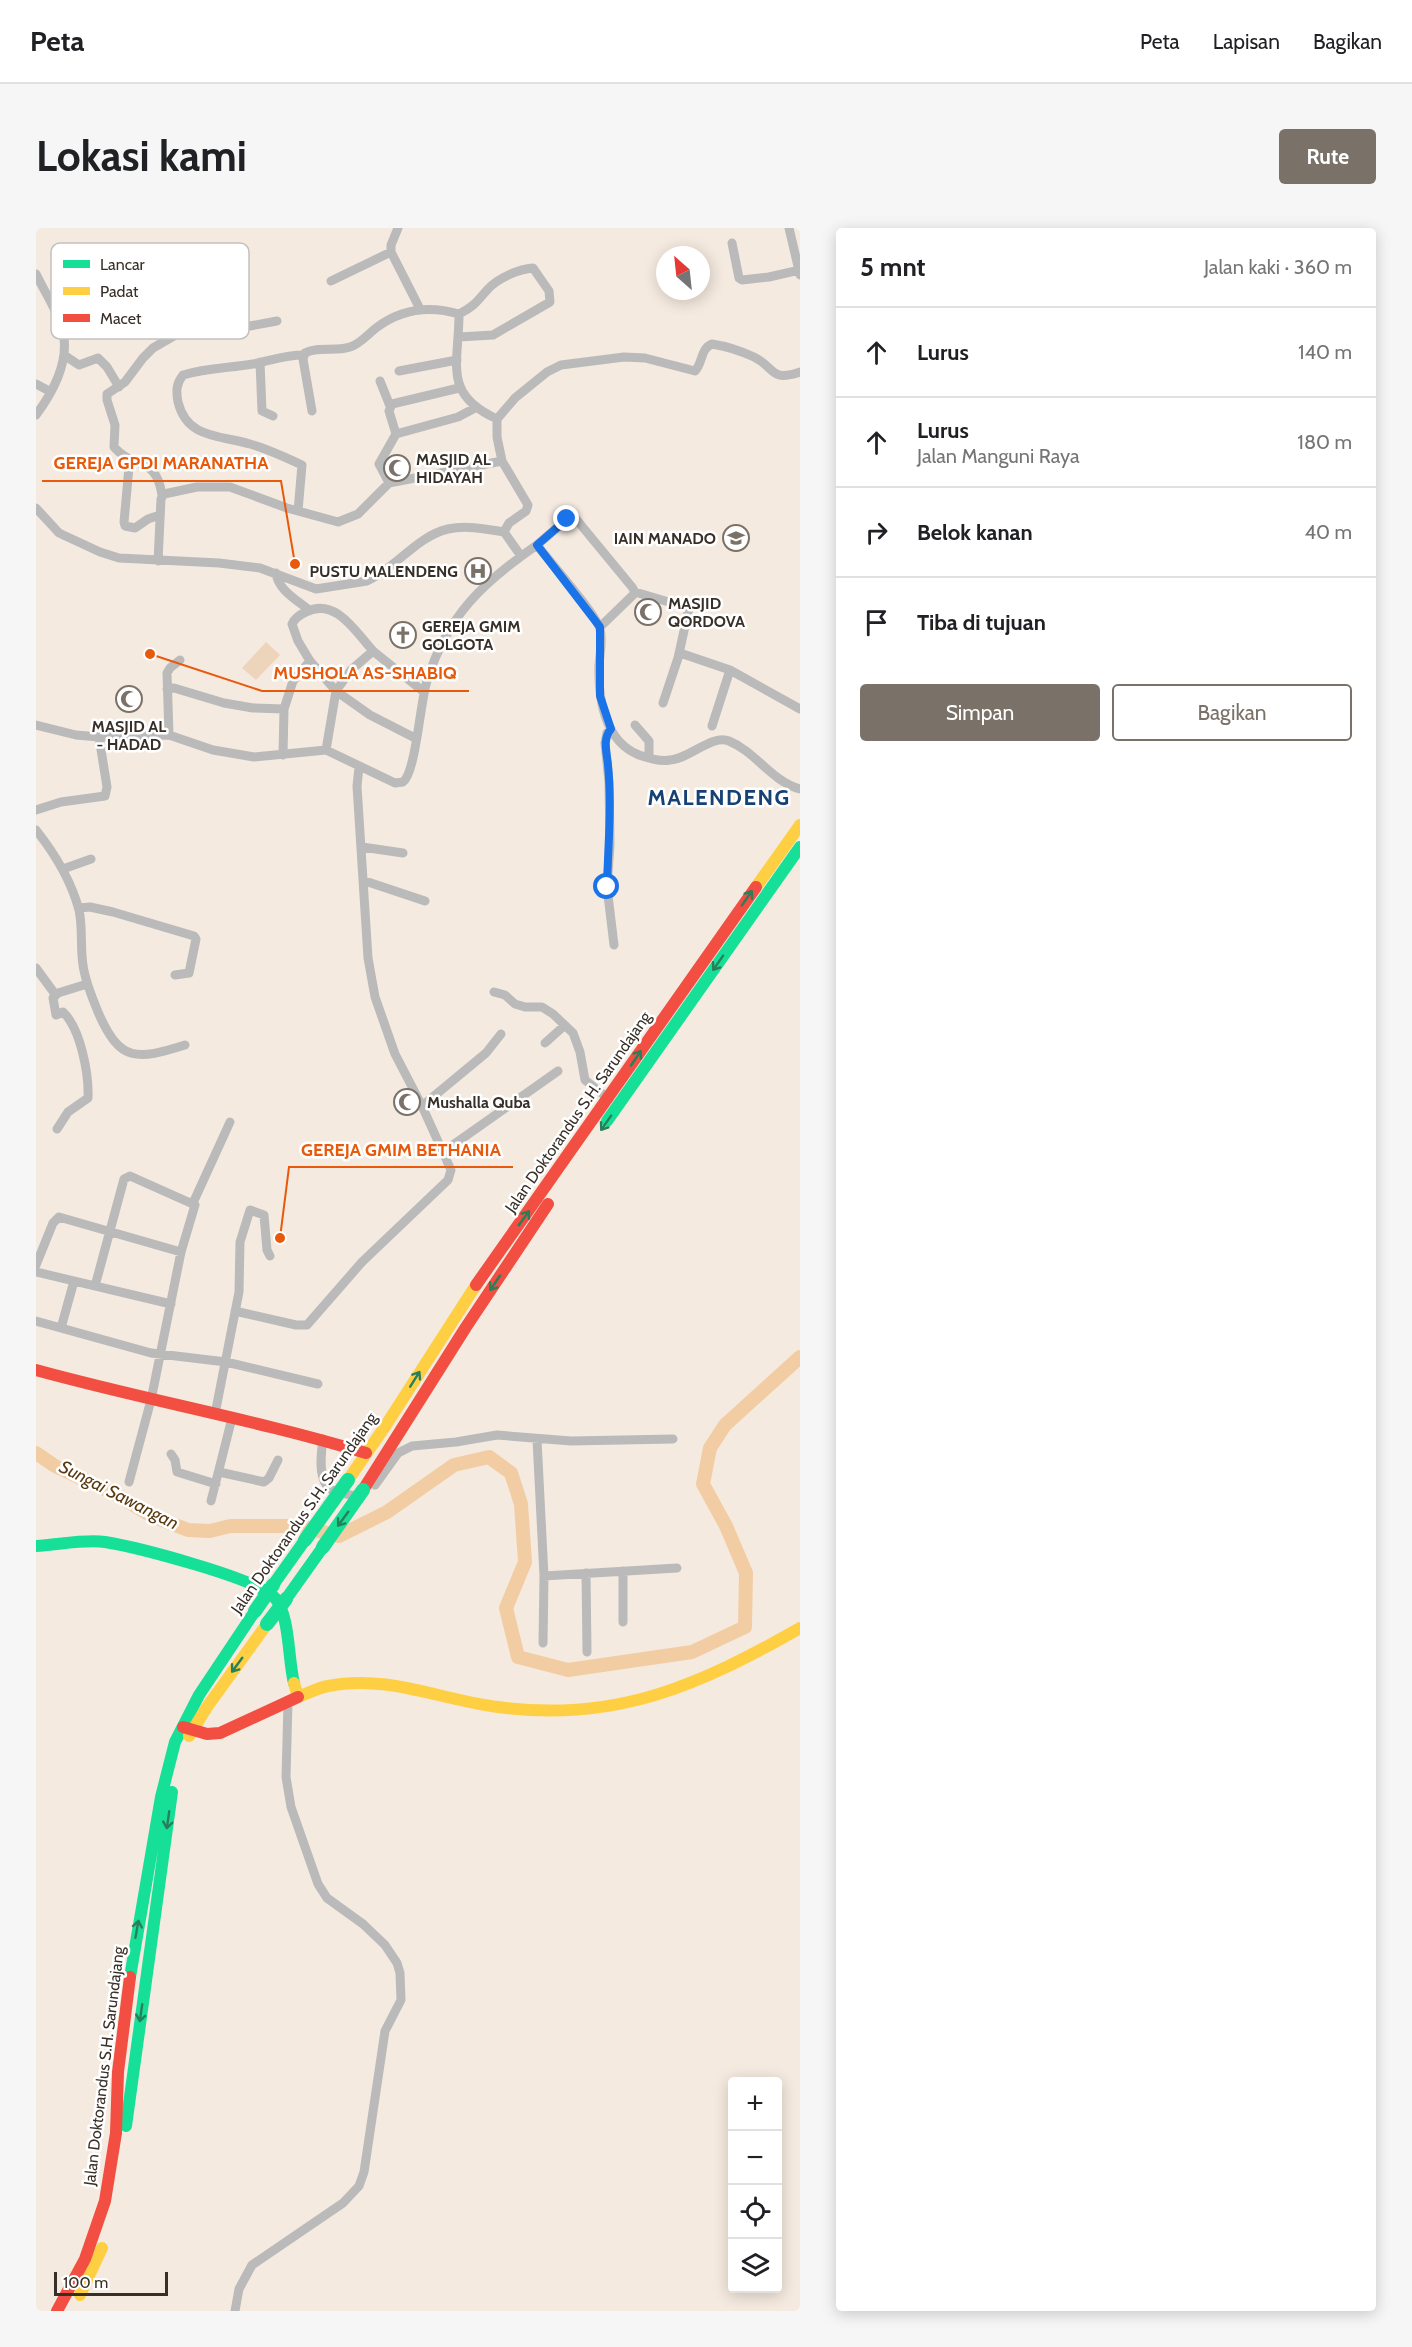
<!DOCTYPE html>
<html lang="id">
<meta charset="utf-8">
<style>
body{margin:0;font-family:Cabin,sans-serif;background:#f6f6f6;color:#202124}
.controls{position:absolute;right:18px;bottom:18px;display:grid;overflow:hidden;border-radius:6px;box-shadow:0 3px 15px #0003}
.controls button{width:54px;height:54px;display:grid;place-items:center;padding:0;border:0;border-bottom:2px solid #e0e0e0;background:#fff;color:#202124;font:30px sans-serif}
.compass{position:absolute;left:620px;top:18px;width:54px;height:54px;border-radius:50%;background:#fff;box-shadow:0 3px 15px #0003;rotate:333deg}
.scale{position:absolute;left:18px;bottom:15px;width:114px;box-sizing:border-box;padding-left:6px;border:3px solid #383028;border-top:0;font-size:16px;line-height:21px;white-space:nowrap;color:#383028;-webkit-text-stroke:4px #fff;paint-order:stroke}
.stop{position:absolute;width:18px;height:18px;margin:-14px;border:4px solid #1a73e8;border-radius:50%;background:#fff}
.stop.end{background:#1a73e8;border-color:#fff;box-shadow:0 2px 6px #0008}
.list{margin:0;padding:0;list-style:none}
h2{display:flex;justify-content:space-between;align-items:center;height:78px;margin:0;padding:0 24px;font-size:26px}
h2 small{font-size:20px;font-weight:400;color:#757577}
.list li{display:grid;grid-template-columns:39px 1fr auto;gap:18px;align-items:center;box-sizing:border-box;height:90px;padding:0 24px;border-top:2px solid #e0e0e0}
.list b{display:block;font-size:22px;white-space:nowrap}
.list p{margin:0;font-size:20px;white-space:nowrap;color:#757577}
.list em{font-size:20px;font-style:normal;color:#757577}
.actions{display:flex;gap:12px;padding:18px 24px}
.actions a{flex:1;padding:14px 0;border:2px solid #7a7168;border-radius:6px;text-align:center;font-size:21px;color:#7a7168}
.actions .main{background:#7a7168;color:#fff}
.icon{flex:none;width:33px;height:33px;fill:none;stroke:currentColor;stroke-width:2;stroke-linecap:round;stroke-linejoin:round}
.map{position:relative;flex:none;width:764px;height:2083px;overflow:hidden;border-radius:6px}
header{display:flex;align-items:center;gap:36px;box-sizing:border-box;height:84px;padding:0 30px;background:#fff;border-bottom:2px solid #e0e0e0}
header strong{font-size:28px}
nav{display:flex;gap:33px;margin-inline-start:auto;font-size:21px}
.intro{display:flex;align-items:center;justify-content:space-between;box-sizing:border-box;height:144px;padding:0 36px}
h1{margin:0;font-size:42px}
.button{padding:15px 27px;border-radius:6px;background:#7a7168;color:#fff;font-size:21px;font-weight:700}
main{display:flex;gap:36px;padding:0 36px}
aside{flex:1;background:#fff;border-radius:6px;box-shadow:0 3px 15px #0003}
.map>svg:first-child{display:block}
.green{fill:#ecd5bb}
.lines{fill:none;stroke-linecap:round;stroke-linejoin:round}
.river{stroke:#f2cda4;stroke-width:14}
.street{stroke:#bababb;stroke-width:9}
.fast{stroke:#16e098;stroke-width:12}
.slow{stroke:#ffcf43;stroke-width:12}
.jam{stroke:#f24e42;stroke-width:12}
.fast-bridge{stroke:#16e098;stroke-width:14}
.oneway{stroke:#297f5a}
.route{stroke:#1a73e8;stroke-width:8}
.labels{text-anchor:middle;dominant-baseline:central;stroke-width:5;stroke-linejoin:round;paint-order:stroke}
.poi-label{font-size:16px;font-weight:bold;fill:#383028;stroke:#fff;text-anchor:start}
.street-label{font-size:16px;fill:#383028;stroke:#fff}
.water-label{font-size:18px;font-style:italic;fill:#593a10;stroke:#fff}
.district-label{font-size:22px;font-weight:bold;letter-spacing:1.5px;fill:#154174;stroke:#fff}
.key{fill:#fff;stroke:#c3c1be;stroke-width:1.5}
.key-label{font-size:16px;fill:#383028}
.leader{fill:none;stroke:#e8590c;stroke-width:2}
.callout-dot{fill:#e8590c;stroke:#fff;stroke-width:2}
.callout-label{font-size:18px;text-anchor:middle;font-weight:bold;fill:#e8590c;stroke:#fff;stroke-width:5;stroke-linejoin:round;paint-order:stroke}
</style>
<header>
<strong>Peta</strong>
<nav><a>Peta</a><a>Lapisan</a><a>Bagikan</a></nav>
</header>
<div class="intro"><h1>Lokasi kami</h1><a class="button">Rute</a></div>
<main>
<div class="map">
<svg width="764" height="2083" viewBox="0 0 764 2083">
<rect width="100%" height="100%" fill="#f5eadf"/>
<path class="green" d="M230 414 244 427 220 452 206 440Z"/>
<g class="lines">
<path class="river" d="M0 1225 19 1238 81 1267 116 1288 152 1302 174 1303 194 1298H263L303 1308 351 1284 418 1237 453 1229 475 1245 485 1276 489 1334 470 1380 482 1429 532 1442 656 1424 709 1399 710 1345 690 1298 667 1256 674 1220 689 1197 764 1129"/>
<path class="street" d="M362 0 355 17V24L384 81
M753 0 764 47
M696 15 703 50 706 52 733 49 764 42
M0 46C7 61 17 76 23 92 38 125 20 160 0 187
M295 53 355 24
M423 109 457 107 514 74 513 63 497 40C483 41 462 50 452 61 441 73 439 78 423 86 423 136 406 166 461 191
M28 127 43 137 62 130 71 139 83 159
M224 134 226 183 237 188
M363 143 421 132
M344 153 354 178
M0 156 15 164
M276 183 267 131 269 125C281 118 300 124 314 119 324 116 331 107 340 100 365 81 392 77 423 86
M360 206 353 183 356 176 423 160
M96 232 93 239 88 294 89 298 99 300 112 291 124 287
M353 255 343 236 360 206 422 189 439 180
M126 267C120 227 98 242 78 219L79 197 71 172V166L89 154 107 130 117 120 148 102 169 94 214 98 241 93
M0 280 23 305 64 324 83 330 183 335 224 340 280 361 331 353C360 340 381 308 412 301 430 297 450 301 468 304L485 328
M262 283 266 237C249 229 232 221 214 216 184 207 151 211 142 174 140 163 140 156 147 147 170 140 193 140 217 136 234 133 249 127 267 127
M468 304 473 295 490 283 492 277 466 233 461 209V191L479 170 511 144 525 137 588 129 609 130 659 143C667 135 664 121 676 116 689 118 705 123 718 129 740 140 734 154 764 144
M501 317 531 291H540L596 359 599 364 597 367 564 399
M122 333 125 271 128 266 161 259H194L251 280 302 294 322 286 353 255 466 233
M240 345C242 362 261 372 273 382
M599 364 653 380 642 430 627 475
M644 425 694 442 764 481
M274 433 262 413 256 396C259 390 263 387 270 384 299 369 319 403 337 423
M131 461 138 460 188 475 217 480 248 481 247 527
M248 481 257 453 274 433 300 463 290 522
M0 497 40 507 63 509 133 507 177 522 218 529 290 522 359 555 367 554C380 544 384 474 391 453 411 388 446 355 501 317 513 333 560 386 564 401 567 412 564 425 563 437 562 470 568 513 603 527 612 530 624 534 634 532 653 531 676 506 693 513 720 524 735 553 764 561
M599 497 613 513V530
M676 498 694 442
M575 501 571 505 569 515 573 554 574 617 571 659 578 717
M133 507 131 445 134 440 144 432
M379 510 334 487 300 463 315 442 337 423 388 464
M0 582 25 574 69 568 71 559 63 509
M0 602C19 626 35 652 43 682 47 700 44 718 47 737 49 753 56 769 62 784 84 835 101 832 149 817
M326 619 367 625
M27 641 55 631
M329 653 389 673
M43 680 54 679 77 684 158 708 160 711 153 745 139 747
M0 740 19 766
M458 764 469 767 479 776 489 779H506L517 786 537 805 544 824 549 852 573 871
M509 815 528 798
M386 878 450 825 465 806
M21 901 32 884 52 870C53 847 45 801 27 784L20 787 17 770 22 765 51 756
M407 924 522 843
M157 975 194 894
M0 1037 17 995 23 989 145 1024
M0 1044 135 1076
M59 1058 88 951 94 948 159 977 145 1024 115 1172 93 1254
M199 1083 260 1097H271L326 1034 412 952 415 942 386 878 359 826 339 769 332 730 321 558 323 539
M0 1093 115 1125 190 1134 282 1156
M25 1100 38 1053
M179 1186 203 1064 204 1014 214 982 228 987 231 1022 234 1028
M287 1211C285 1225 281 1254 296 1262 304 1266 317 1267 325 1269
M501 1212 508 1348 641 1340
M135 1226 139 1232 141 1244 180 1256
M183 1244 228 1254 233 1250 242 1232
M339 1257 362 1225 376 1218 420 1214 461 1207 535 1213 637 1211
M175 1273 196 1190
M550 1345 551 1424
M587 1394V1343
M507 1415 508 1348
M199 2083 203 2061 216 2037 307 1975 323 1958 328 1944 349 1803 365 1772 364 1745 361 1735 349 1717 327 1696 291 1670 282 1656 255 1579 250 1549 252 1474"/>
<path class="fast" d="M571 893 764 619
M0 1318C21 1317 49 1311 69 1314 100 1319 221 1350 239 1370 254 1387 252 1432 258 1455
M237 1357 269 1312
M250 1371 287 1319
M94 1749 125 1569 139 1514 163 1467 219 1383
M90 1898 136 1564"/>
<path class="slow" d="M720 659 764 597
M312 1252 350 1197 440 1057
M258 1455 262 1469C272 1465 282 1460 292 1458 351 1446 405 1472 462 1479 580 1495 664 1457 764 1400
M153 1508 171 1479 231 1396
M44 2067 66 2020"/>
<path class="jam" d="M440 1057 720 659
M0 1142C109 1172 221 1192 330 1225
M327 1262 430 1099 512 976
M147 1499 171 1506 184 1505 262 1469
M21 2083 49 2031 69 1973 80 1905 82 1844 94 1749"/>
<path class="fast-bridge" d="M269 1312 312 1252
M287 1319 327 1262
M219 1383 237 1357
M231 1396 250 1371"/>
</g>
<defs><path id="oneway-shaft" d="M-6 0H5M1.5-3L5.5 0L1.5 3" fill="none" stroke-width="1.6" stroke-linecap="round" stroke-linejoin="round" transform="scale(1.5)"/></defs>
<g class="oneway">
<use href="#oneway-shaft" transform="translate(711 670) rotate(-55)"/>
<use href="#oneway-shaft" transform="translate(682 735) rotate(125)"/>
<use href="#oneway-shaft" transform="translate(600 830) rotate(-56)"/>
<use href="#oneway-shaft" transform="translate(570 895) rotate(125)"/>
<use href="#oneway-shaft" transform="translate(488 990) rotate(-54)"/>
<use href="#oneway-shaft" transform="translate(459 1055) rotate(124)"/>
<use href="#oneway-shaft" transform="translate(379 1151) rotate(-58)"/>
<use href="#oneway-shaft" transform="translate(307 1291) rotate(126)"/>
<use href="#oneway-shaft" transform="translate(201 1437) rotate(126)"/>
<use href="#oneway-shaft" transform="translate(132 1592) rotate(98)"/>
<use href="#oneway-shaft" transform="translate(101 1701) rotate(-80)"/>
<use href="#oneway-shaft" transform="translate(105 1785) rotate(98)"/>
</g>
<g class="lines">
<path class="route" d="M531 291 501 317 564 399V468L575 501C566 511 571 525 572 537 576 578 572 618 571 659"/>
</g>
<defs>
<symbol id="mosque-ring" viewBox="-11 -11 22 22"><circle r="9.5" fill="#fff" stroke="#7a7168" stroke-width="1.5"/><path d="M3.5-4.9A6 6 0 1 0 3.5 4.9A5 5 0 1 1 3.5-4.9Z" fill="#7a7168"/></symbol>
<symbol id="university-ring" viewBox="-11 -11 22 22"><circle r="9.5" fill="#fff" stroke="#7a7168" stroke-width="1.5"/><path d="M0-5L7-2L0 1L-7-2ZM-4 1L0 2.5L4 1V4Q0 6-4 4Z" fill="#7a7168"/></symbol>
<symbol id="hospital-ring" viewBox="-11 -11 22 22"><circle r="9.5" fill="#fff" stroke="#7a7168" stroke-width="1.5"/><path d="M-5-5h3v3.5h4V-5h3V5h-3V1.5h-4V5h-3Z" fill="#7a7168"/></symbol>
<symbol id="church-ring" viewBox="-11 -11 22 22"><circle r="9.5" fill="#fff" stroke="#7a7168" stroke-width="1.5"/><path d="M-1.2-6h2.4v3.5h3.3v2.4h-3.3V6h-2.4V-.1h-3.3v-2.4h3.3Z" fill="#7a7168"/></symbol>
</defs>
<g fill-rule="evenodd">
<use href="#mosque-ring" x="346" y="225" width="30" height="30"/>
<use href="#university-ring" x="685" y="295" width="30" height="30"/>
<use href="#hospital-ring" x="427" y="328" width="30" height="30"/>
<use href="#mosque-ring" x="597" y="369" width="30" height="30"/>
<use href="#church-ring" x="352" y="392" width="30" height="30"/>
<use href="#mosque-ring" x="78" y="456" width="30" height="30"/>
<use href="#mosque-ring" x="356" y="859" width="30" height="30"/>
</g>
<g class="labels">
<g class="poi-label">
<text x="380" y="231">MASJID AL<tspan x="380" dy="18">HIDAYAH</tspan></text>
<text x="680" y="310" text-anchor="end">IAIN MANADO</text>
<text x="422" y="343" text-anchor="end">PUSTU MALENDENG</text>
<text x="632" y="375">MASJID<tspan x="632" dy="18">QORDOVA</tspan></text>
<text x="386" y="398">GEREJA GMIM<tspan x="386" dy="18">GOLGOTA</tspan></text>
<text x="93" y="498" text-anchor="middle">MASJID AL<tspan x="93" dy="18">- HADAD</tspan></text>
<text x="391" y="874">Mushalla Quba</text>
</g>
<g class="street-label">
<text transform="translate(542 884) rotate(-55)">Jalan Doktorandus S.H. Sarundajang</text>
<text transform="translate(268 1285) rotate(-55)">Jalan Doktorandus S.H. Sarundajang</text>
<text transform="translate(68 1838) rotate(-83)">Jalan Doktorandus S.H. Sarundajang</text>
</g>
<g class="water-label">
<text transform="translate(83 1267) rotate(27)">Sungai Sawangan</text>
</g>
<g class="district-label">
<text x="683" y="569">MALENDENG</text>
</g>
</g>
<rect x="15" y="15" width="198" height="96" rx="9" class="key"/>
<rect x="27" y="32" width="27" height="8" fill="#16e098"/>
<rect x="27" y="59" width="27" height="8" fill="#ffcf43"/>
<rect x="27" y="86" width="27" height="8" fill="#f24e42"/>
<g class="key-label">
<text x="64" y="42">Lancar</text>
<text x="64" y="69">Padat</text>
<text x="64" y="96">Macet</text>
</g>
<path class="leader" d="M259 336L245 253H6M114 426L226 463H433M244 1010L253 939H477"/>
<g class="callout-dot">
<circle cx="259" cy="336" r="6"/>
<circle cx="114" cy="426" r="6"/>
<circle cx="244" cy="1010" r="6"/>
</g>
<g class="callout-label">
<text x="125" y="241">GEREJA GPDI MARANATHA</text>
<text x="329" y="451">MUSHOLA AS-SHABIQ</text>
<text x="365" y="928">GEREJA GMIM BETHANIA</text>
</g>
</svg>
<div class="controls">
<button>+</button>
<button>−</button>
<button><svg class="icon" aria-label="locate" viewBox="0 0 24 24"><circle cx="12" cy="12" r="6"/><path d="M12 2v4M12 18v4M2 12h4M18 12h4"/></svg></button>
<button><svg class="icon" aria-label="layers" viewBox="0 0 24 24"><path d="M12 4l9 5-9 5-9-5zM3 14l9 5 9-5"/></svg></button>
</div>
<svg class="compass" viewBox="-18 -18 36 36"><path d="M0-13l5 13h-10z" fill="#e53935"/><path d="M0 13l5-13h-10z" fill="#757577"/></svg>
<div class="scale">100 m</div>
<div class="stop" style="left:571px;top:659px"></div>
<div class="stop end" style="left:531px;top:291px"></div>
</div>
<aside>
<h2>5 mnt<small>Jalan kaki · 360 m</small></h2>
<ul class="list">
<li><svg class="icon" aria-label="ahead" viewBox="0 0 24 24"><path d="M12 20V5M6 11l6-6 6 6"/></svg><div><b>Lurus</b></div><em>140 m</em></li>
<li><svg class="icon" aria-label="ahead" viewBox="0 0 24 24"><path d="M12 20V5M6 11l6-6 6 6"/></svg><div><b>Lurus</b><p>Jalan Manguni Raya</p></div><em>180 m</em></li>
<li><svg class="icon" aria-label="right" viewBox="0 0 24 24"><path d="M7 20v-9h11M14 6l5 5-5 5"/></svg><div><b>Belok kanan</b></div><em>40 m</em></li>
<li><svg class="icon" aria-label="arrive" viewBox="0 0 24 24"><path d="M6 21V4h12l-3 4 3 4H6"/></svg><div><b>Tiba di tujuan</b></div></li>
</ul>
<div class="actions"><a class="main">Simpan</a><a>Bagikan</a></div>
</aside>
</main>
